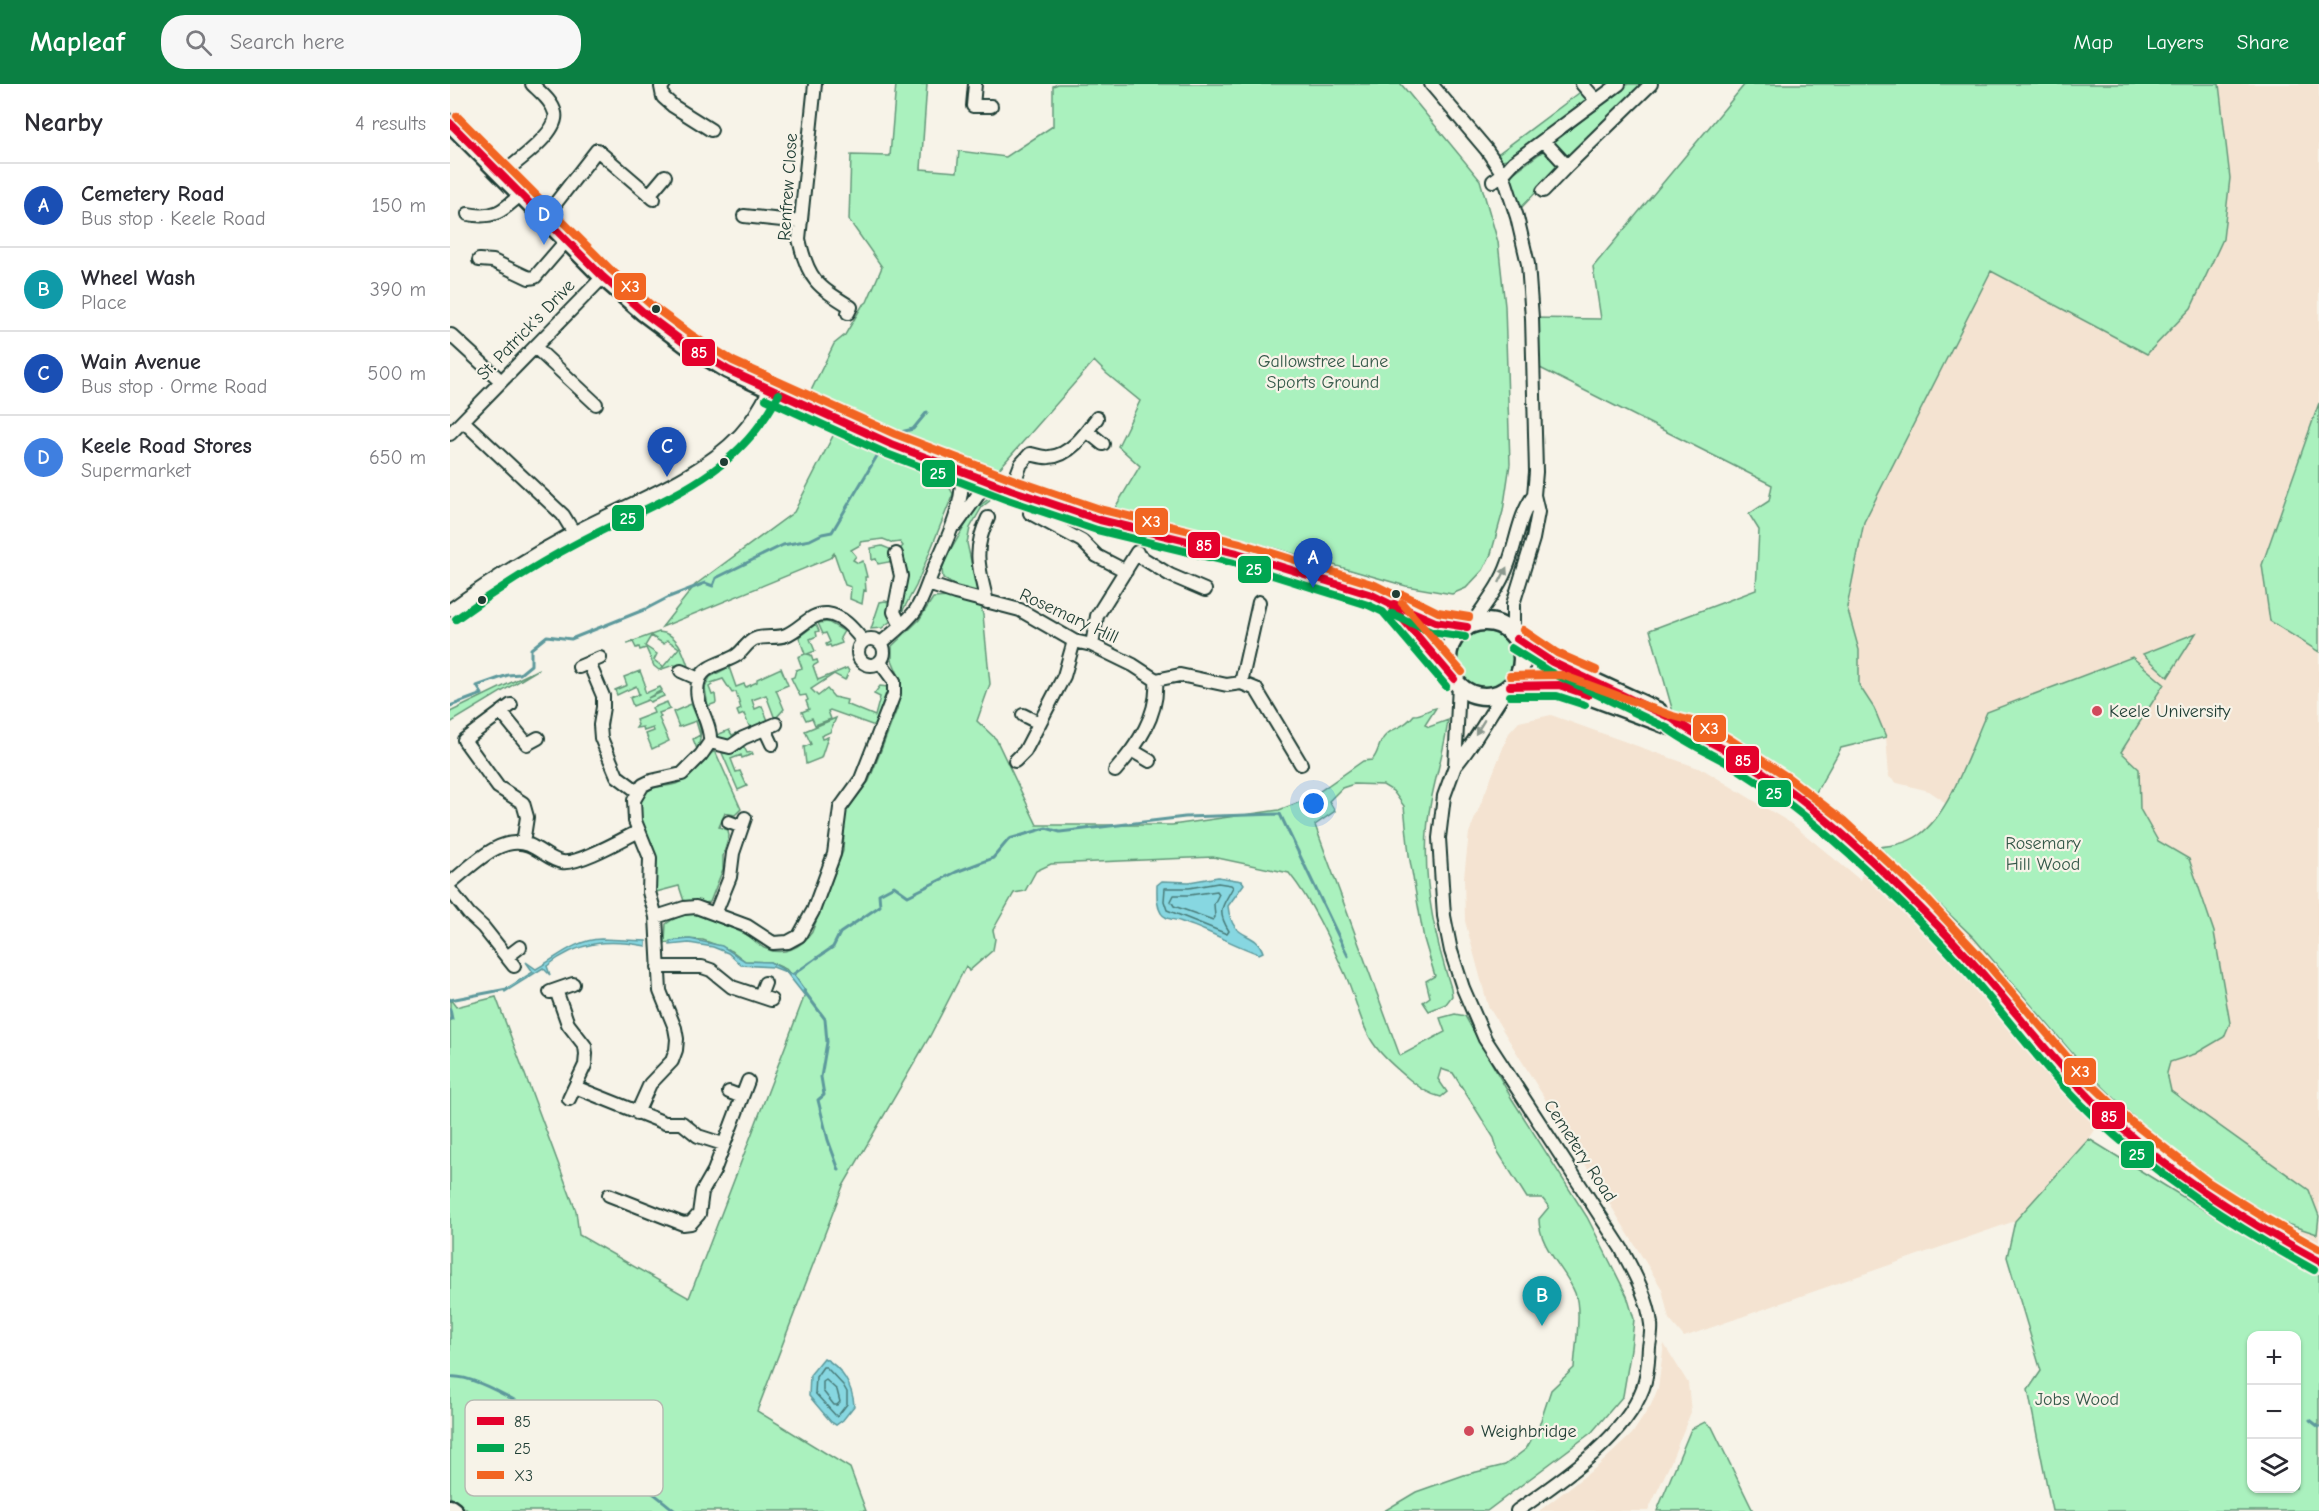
<!DOCTYPE html>
<meta charset="utf-8">
<style>
body{margin:0;font-family:"Comic Neue",sans-serif;background:#f7f7f7;color:#2b2b33}
.controls{position:absolute;right:18px;bottom:18px;display:grid;overflow:hidden;border-radius:12px;box-shadow:0 2px 4px #0004}
.controls button{width:54px;height:54px;display:grid;place-items:center;padding:0;border:0;border-bottom:2px solid #e1e1e2;background:#fff;color:#2b2b33;font:30px sans-serif}
.you{position:absolute;left:864px;top:720px;width:21px;height:21px;margin:-15px;border:4px solid #fff;border-radius:50%;background:#1a73e8;box-shadow:0 0 0 9px #1a73e833}
.badge{display:grid;place-items:center;width:39px;height:39px;border-radius:50%;background:#0b8043;color:#fff;font-size:20px;font-weight:700}
.pin{position:absolute;translate:-50% -50px;filter:drop-shadow(0 2px 3px #0008)}
.pin::after{content:'';position:absolute;top:32px;width:21px;height:18px;background:inherit;clip-path:polygon(0 0,100% 0,50% 100%)}
.list{margin:0;padding:0;list-style:none}
h2{display:flex;justify-content:space-between;align-items:center;height:78px;margin:0;padding:0 24px;font-size:26px}
h2 small{font-size:20px;font-weight:400;color:#7c7c81}
.list li{display:grid;grid-template-columns:39px 1fr auto;gap:18px;align-items:center;box-sizing:border-box;height:84px;padding:0 24px;border-top:2px solid #e1e1e2}
.list b{display:block;font-size:22px;white-space:nowrap}
.list p{margin:0;font-size:20px;white-space:nowrap;color:#7c7c81}
.list em{font-size:20px;font-style:normal;color:#7c7c81}
.icon{flex:none;width:33px;height:33px;fill:none;stroke:currentColor;stroke-width:2;stroke-linecap:round;stroke-linejoin:round}
.map{position:relative;flex:none;width:1869px;height:1427px;overflow:hidden}
header{display:flex;align-items:center;gap:36px;box-sizing:border-box;height:84px;padding:0 30px;background:#0b8043;color:#fff}
header strong{font-size:28px}
nav{display:flex;gap:33px;margin-inline-start:auto;font-size:21px}
.search{width:420px;height:54px;background:#f7f7f7;display:flex;align-items:center;gap:15px;box-sizing:border-box;padding:0 21px;border-radius:24px;color:#7c7c81;font-size:22px}
main{display:flex}
aside{flex:1;background:#fff}
.map>svg:first-child{display:block}
.built{fill:#f4e3d1}
.green{fill:#aaf1be;stroke:#649779;stroke-width:1.5;fill-rule:evenodd}
.water{fill:#87d7e1;stroke:#5d999c;stroke-width:1.5}
.lines{fill:none;stroke-linecap:round;stroke-linejoin:round}
.shore{stroke:#497b79;stroke-width:1.5}
.stream{stroke:#5d999c;stroke-width:3}
.minor-casing{stroke:#1f3d34;stroke-width:16}
.major-casing{stroke:#1f3d34;stroke-width:21}
.minor{stroke:#f7f3e8;stroke-width:12}
.major{stroke:#f7f3e8;stroke-width:16}
.bus-1-casing{stroke:#f7f3e8;stroke-width:12}
.bus-2-casing{stroke:#f7f3e8;stroke-width:12}
.bus-3-casing{stroke:#f7f3e8;stroke-width:12}
.bus-1{stroke:#e4002b;stroke-width:8}
.bus-2{stroke:#00a651;stroke-width:8}
.bus-3{stroke:#f26522;stroke-width:8}
.oneway{fill:#8b988e}
.bus-dot{fill:#1f3d34;stroke:#f7f3e8;stroke-width:2}
.poi-dot{fill:#d1495b;stroke:#f7f3e8;stroke-width:2}
.labels{text-anchor:middle;dominant-baseline:central;stroke-width:4.5;stroke-linejoin:round;paint-order:stroke}
.street-label{font-size:18px;fill:#1f3d34;stroke:#f7f3e8}
.park-label{font-size:18px;fill:#345849;stroke:#f7f3e8}
.poi-label{font-size:18px;fill:#1f3d34;stroke:#f7f3e8;text-anchor:start}
.key{fill:#f7f3e8;stroke:#b6bcb2;stroke-width:1.5}
.key-label{font-size:16px;fill:#1f3d34}
.line-badge{stroke:#f7f3e8;stroke-width:2}
.badge-label{font-size:16px;text-anchor:middle;font-weight:bold;fill:#fff}
</style>
<header>
<strong>Mapleaf</strong>
<div class="search"><svg class="icon" aria-label="search" viewBox="0 0 24 24"><circle cx="10" cy="10" r="6"/><path d="M15 15l6 6"/></svg>Search here</div>
<nav><a>Map</a><a>Layers</a><a>Share</a></nav>
</header>
<main>
<aside>
<h2>Nearby<small>4 results</small></h2>
<ul class="list">
<li><span class="badge" style="background:#1a4fb4">A</span><div><b>Cemetery Road</b><p>Bus stop · Keele Road</p></div><em>150 m</em></li>
<li><span class="badge" style="background:#0f9aa8">B</span><div><b>Wheel Wash</b><p>Place</p></div><em>390 m</em></li>
<li><span class="badge" style="background:#1a4fb4">C</span><div><b>Wain Avenue</b><p>Bus stop · Orme Road</p></div><em>500 m</em></li>
<li><span class="badge" style="background:#3f7fe0">D</span><div><b>Keele Road Stores</b><p>Supermarket</p></div><em>650 m</em></li>
</ul>
</aside>
<div class="map">
<svg width="1869" height="1427" viewBox="0 0 1869 1427">
<rect width="100%" height="100%" fill="#f7f3e8"/>
<filter id="ink" filterUnits="userSpaceOnUse"><feTurbulence type="fractalNoise" baseFrequency=".0167" numOctaves="2"/><feDisplacementMap in="SourceGraphic" scale="12" xChannelSelector="R" yChannelSelector="G"/><feConvolveMatrix kernelMatrix="1 2 1 2 8 2 1 2 1" color-interpolation-filters="sRGB"/></filter>
<g filter="url(#ink)">
<path class="built" d="M1599 0H1869V1160L1753 1090 1713 1062 1665 1015 1639 1055 1565 1137 1234 1253 1219 1235 1212 1205 1038 922 1015 837 1014 793 1019 749 1059 649 1069 638 1101 631 1254 686 1342 740 1410 796 1420 764 1447 760 1470 750 1496 721 1491 715 1479 707 1447 699 1439 693 1436 653 1424 624 1409 601V566L1397 523 1408 472 1411 401Z
M1214 1260 1238 1299 1241 1328 1220 1380 1198 1427H1089L1148 1382 1182 1350 1201 1321 1208 1304Z"/>
<path class="green" d="M446 0H477L471 85 507 88 509 67 556 73 603 42V2L608 0H951L1030 96 1048 158 1055 222 1060 380 1053 427 1041 470 1033 486 1016 504 1002 510 956 502 796 456 741 444 689 437 663 427 690 382 668 362 690 317 657 290 644 277 548 386 453 348 441 360 354 321 384 260 395 251 412 222 417 218 432 183 399 136 401 71 440 72Z
M1178 0H1196L1117 76 1102 60Z
M1295 0H1769L1780 94 1773 155 1741 224 1697 270 1541 187 1414 438 1397 523 1409 566V601L1424 624 1436 653 1391 664 1365 710 1291 658 1223 628 1200 546 1306 506 1309 446 1299 430 1319 417 1322 401 1082 280V234L1151 235 1143 183Z
M1133 6 1137 13 1135 19 1063 74 1052 76 1045 72Z
M1096 65 1111 82 1069 126 1059 94 1062 90Z
M1869 319V568L1820 537 1812 481Z
M386 346 433 365 453 377 495 395 503 410 466 502 453 526 451 528 448 524 449 466 453 462 450 458 443 459 433 455 410 458V461L401 466 406 472 403 476 408 479 413 477 417 493H415L416 507 414 506 412 520 400 515 401 503 395 501 384 469 380 474 212 543 245 501 344 428Z
M544 411 546 412 532 423 520 444 517 459 533 531 540 600 527 637 546 655 587 741H722L829 726 860 714 913 677 922 676C929 669 928 658 936 651 944 643 953 645 964 631 973 631 977 625 986 624L975 641 979 643 998 636C995 664 986 690 981 717 969 778 982 846 1001 904L1002 912 996 920 979 927 973 918 980 913 976 897 985 892 974 855 959 771 954 722 943 707 933 701 904 700 892 704 879 717 885 727 865 741 950 972 995 948 990 934 1005 930 1015 932 1062 1015 1137 1133 1160 1178 1177 1212 1184 1235 1181 1265 1173 1312 1142 1348 1037 1427H934L966 1408 1014 1391 1055 1381 1076 1365 1089 1342 1101 1306 1124 1284C1125 1264 1132 1227 1125 1209 1115 1184 1089 1164 1089 1135L1099 1123 1092 1114H1077L1048 1068 1044 1054 1003 989 991 985 988 995 997 1008 991 1013C977 1010 969 1003 959 995 947 985 935 975 926 963 910 942 906 913 895 890 879 855 863 819 839 789L763 773 601 780 586 787 575 807 564 809 543 846 545 855 543 866 519 887 516 882 480 952 393 1102 307 1327 400 1384 416 1427H19L0 1413V915L6 923 46 913 126 1127 129 1151 239 1214 356 908 336 885 320 878 295 877 282 867 253 856 233 855 215 859 216 840C222 835 234 830 242 830 249 830 287 846 295 850 302 853 307 860 314 864 333 873 351 864 362 848L393 767 395 729 419 697 447 625 451 597 442 576V562L469 536 483 514 500 513 504 501 493 494 492 486 496 474 524 426Z
M432 462 442 466 444 477 428 480 426 475 422 476 421 464Z
M435 517 442 519V536L432 544 421 545 430 518Z
M378 538 394 547 390 554 392 559 381 563 380 561 377 562 376 560 380 558 376 549 373 550 368 539Z
M366 540 369 547 366 548 367 552 360 555 365 567 357 570 361 571 363 577 367 576 368 579 363 582 368 596 397 584 399 587 395 596 384 590 361 605 368 612 377 605 384 613 397 616 396 620 425 632 430 613 424 610 430 602 438 603 425 642 380 626 378 627 381 635 365 641 362 634 356 636 352 628 359 625 356 617 358 616 356 611 350 612 341 594 344 593 346 586 352 584 348 573 355 570 349 553Z
M1007 575a28 28 0 1 1 56 0a28 28 0 1 1-56 0Z
M209 548C227 549 233 567 238 582L224 581 209 586 204 582 196 564 190 566 189 563 186 564 183 558 178 560V559ZM201 552 214 560 217 556 229 564 213 583 204 576 207 570 195 562Z
M1746 549 1718 593 1693 570Z
M1682 573 1714 600 1671 668 1689 685 1690 725 1708 757 1739 775 1764 848 1780 939 1774 953 1745 970 1720 978 1717 989 1721 1007 1859 1106 1869 1132 1867 1150 1831 1138 1753 1090 1713 1062 1640 990 1523 853 1450 783 1439 780 1420 764C1437 762 1455 761 1469 751 1501 729 1521 663 1537 628Z
M279 583 286 603 294 600 296 603 307 598V595L331 584 338 601 326 606 334 625 325 635 316 611 302 616 305 625 312 622 319 639 282 658 266 656 267 651 279 646 282 651 300 644 294 630 289 632 287 627 291 625 286 608 282 609 273 595 261 599 262 601 259 603 262 611 265 610 266 619 258 622 255 604 260 593Z
M89 585 0 639V628Z
M190 587 195 600 194 604 196 609 210 603 212 606 198 614 212 608 214 612 200 618 198 616 183 622 180 614 189 610 186 602 167 611 165 606 177 601 174 593Z
M217 618 220 625 209 629 211 633 209 634 219 657 202 665 196 650 204 647 203 644 194 647 193 643 186 644 188 641 186 636 204 629 202 624Z
M241 620C248 636 255 648 247 665L243 655 250 651 246 637 229 643 223 628Z
M386 634 380 648 371 652 372 655 378 653 371 674 356 680 354 663 361 660 355 647Z
M294 663 297 669 302 668 303 670 292 674 291 671 281 675 286 688 290 687 297 702 288 706 272 669H283Z
M263 668 266 669 291 725 285 731 275 729 269 743 278 746 279 752 273 772V785L260 818C253 821 243 815 234 817L229 802 206 808C203 796 209 784 205 772 200 752 173 719 201 705 210 701 220 703 228 699 242 693 252 678 263 668Z
M1639 1055 1769 1135 1869 1191V1427H1602L1578 1306 1591 1287 1557 1173 1565 1137ZM1802 1252H1846V1404H1802Z
M1255 1338 1262 1343 1303 1427H1207L1241 1345Z"/>
<path class="water" d="M768 793 792 797 794 800 778 822C782 859 805 845 813 868L809 870C783 861 758 846 732 838 725 835 715 836 711 829 706 821 707 810 707 801L712 797 739 798Z
M151 855 196 857V862C157 855 129 857 97 882L100 891 93 884 55 908 54 906 83 888 76 878 86 885C108 873 125 856 151 855Z
M240 855 272 862 295 877 320 878 342 890 369 872 344 891 356 908 355 912 336 888 323 883 291 881 278 869 263 863 239 859 220 861V857Z
M374 1274C391 1283 403 1302 404 1322L393 1336 386 1341 381 1338 359 1312 360 1291Z"/>
<g class="lines">
<path class="shore" d="M768 799 781 801 783 803C774 821 765 825 779 847L777 850 717 826 714 817 715 804H739Z
M767 807 769 810 764 820 765 833 763 836 724 822 721 817 724 811H740Z
M376 1283 393 1301 397 1308V1320L387 1333 365 1309 366 1293 373 1283Z
M376 1296 387 1306 390 1318 387 1321H384L373 1307V1298Z"/>
<path class="stream" d="M439 351 463 345 477 328
M0 622 32 610 27 602 58 591 70 590 81 581V565L97 552 121 555 196 525 219 513 255 499 263 502 266 494 333 461 360 456 372 450 382 448 427 372
M367 874 383 863 390 849 430 822 429 810 444 802 458 812 506 788 543 774 559 755 596 744 610 748 735 733 830 730 898 872
M354 907 375 935 377 958 371 993 374 1011 368 1016 378 1056 389 1086
M0 916 57 905
M0 925 2 935H0
M0 1293C38 1286 192 1398 225 1427
M1860 1336 1869 1343"/>
<defs>
<path id="minor" d="M214 0 211 3 213 13 223 22 261 46
M365 0 349 155C358 196 367 202 401 223L398 229
M525 0 523 22H541
M981 0 1036 65 1053 90 1067 133 1078 180 1082 234 1086 388 1084 411 1088 428 1083 455 1063 520V550
M1132 0 1146 16
M1094 57 1117 82 1201 0
M52 90C65 79 110 48 105 29 102 17 90 8 82 0
M1043 97 1053 90 1064 78 1169 0
M1093 107 1117 82
M199 111 215 92
M18 130C44 135 53 127 71 110
M294 132 351 138
M94 134 147 66 204 115
M29 176 43 177 79 194 85 193 116 157
M1 251 51 297
M85 263 146 320
M13 337 113 431 124 449
M637 347 653 360
M0 350 153 193
M561 406 571 380 580 370C586 371 594 374 599 373 620 372 636 349 647 334
M580 429 632 457 647 472 676 487
M507 440 538 397
M446 470 451 492 444 528 451 542
M686 470 720 491 755 506
M478 500 505 509 570 526 624 557 642 561 683 581 706 596
M537 518C529 484 522 467 538 434
M0 526C40 497 82 471 125 448 179 419 246 397 290 351 303 337 312 321 320 305
M1022 540C1034 521 1050 503 1058 480 1067 457 1069 431 1084 411
M408 568a13 13 0 1 1 26 0a13 13 0 1 1-26 0Z
M431 559C443 549 456 539 465 527 473 516 477 501 482 489 496 457 514 424 512 388
M642 561 647 532 687 468
M139 579 153 612V623L150 641 151 654 167 692 187 707
M129 583 150 574
M231 587 249 595
M706 596 730 591 777 601 791 599 806 605 851 680
M791 599 809 518
M1009 601 1005 682 994 712 989 754 994 832 1001 867 1013 904 1035 955 1171 1164C1183 1187 1198 1213 1201 1240 1202 1247 1200 1256 1199 1263 1198 1277 1198 1290 1193 1304 1174 1355 1111 1396 1067 1427
M61 621 14 656 48 703 73 719 77 733 73 759
M51 628 77 660 88 654
M573 631 589 639
M315 645 322 660
M260 658 280 663 293 654 326 640
M683 667 700 677
M565 677 575 667 614 592 624 557
M1005 682C1025 659 1039 630 1057 605
M665 687C687 662 709 631 706 596
M279 738 292 743
M0 799C22 782 50 750 79 761 91 766 100 776 112 778 128 781 173 755 189 747
M0 806 19 830 33 843 64 882
M265 830 280 793 283 769 295 734
M206 833 234 824 246 823 297 842 323 859 338 858 349 852 363 827 384 770 390 724 411 695 444 610V597L430 578
M57 873 70 863
M208 883H252L261 886 282 903 321 916
M106 906 118 940 135 962 136 970 135 981 119 1015
M100 908 123 900
M310 912 315 899
M125 1003 215 1039H232L248 1052 273 1060
M279 1008 292 1013
M187 1029 200 1000 222 977 226 966 227 955 225 944 210 907 206 833 199 808 200 774 185 737 184 716 193 701 201 697 232 690 251 671 260 658C262 637 241 617 249 596 255 580 276 579 287 571 294 566 297 558 305 555 315 551 326 555 336 551 351 545 360 529 377 530 393 532 403 545 413 557
M159 1111 233 1140 241 1139 249 1130 252 1108 264 1087 298 997"/>
<path id="major" d="M0 39 153 193 193 228 237 261 278 286 441 360 561 406 650 436 787 469 922 511 940 520 950 521 985 538 1017 543
M940 520 1000 590
M998 575a37 37 0 1 1 74 0a37 37 0 1 1-74 0Z
M1067 555 1102 578 1208 627
M1060 602 1109 601 1220 642C1249 646 1277 665 1301 681 1380 731 1451 802 1515 870 1560 919 1599 974 1647 1021 1713 1085 1788 1134 1869 1177
M0 1424 4 1427"/>
</defs>
<use href="#minor" class="minor-casing"/>
<use href="#major" class="major-casing"/>
<use href="#minor" class="minor"/>
<use href="#major" class="major"/>
<defs>
<path id="bus-1" d="M0 39 153 193 193 228 237 261 278 286 441 360 561 406 650 436 787 469 922 511 940 520 1004 595
M944 520 985 538 1017 543
M1067 555 1102 578 1223 635C1245 652 1270 662 1293 676 1335 701 1373 732 1409 765 1451 804 1492 844 1530 887 1569 931 1604 979 1647 1021 1712 1085 1789 1133 1869 1177
M1060 602 1109 601 1138 611"/>
<path id="bus-2" d="M316 315 437 370 558 416 647 446 784 479 918 521 933 528 996 602
M942 530 981 548 1015 553
M6 535C46 506 87 480 131 457 209 416 286 395 329 310
M1061 564 1098 587 1217 644C1239 661 1265 671 1288 685 1328 710 1365 739 1400 771 1443 810 1486 852 1525 897 1563 941 1598 989 1641 1030 1708 1093 1784 1142 1864 1186
M1060 612H1107L1135 621"/>
<path id="bus-3" d="M7 32 160 185 200 220 243 252 283 277 445 350 565 396 653 426 790 459 925 501 943 510 954 511 988 528 1019 533
M952 519 1012 588
M1073 546 1107 569 1146 586
M1060 592 1112 591 1223 632 1246 638 1278 654 1336 692 1394 737 1473 811 1539 882 1637 996 1679 1036 1758 1098 1815 1134 1869 1165"/>
</defs>
<use href="#bus-1" class="bus-1-casing"/>
<use href="#bus-2" class="bus-2-casing"/>
<use href="#bus-3" class="bus-3-casing"/>
<use href="#bus-1" class="bus-1"/>
<use href="#bus-2" class="bus-2"/>
<use href="#bus-3" class="bus-3"/>
</g>
<defs><path id="oneway-solid" d="M-6-.8H1V-3.2L6.5 0L1 3.2V.8H-6Z" transform="scale(1.5)"/></defs>
<g class="oneway">
<use href="#oneway-solid" transform="translate(1053 491) rotate(-64)"/>
<use href="#oneway-solid" transform="translate(1030 643) rotate(122)"/>
</g>
</g>
<g class="bus-dot">
<circle cx="206" cy="225" r="5"/>
<circle cx="274" cy="378" r="5"/>
<circle cx="946" cy="510" r="5"/>
<circle cx="32" cy="516" r="5"/>
</g>
<g class="poi-dot">
<circle cx="1647" cy="627" r="6"/>
<circle cx="1019" cy="1347" r="6"/>
</g>
<g class="labels">
<g class="street-label">
<text transform="translate(338 103) rotate(-86)">Renfrew Close</text>
<text transform="translate(76 246) rotate(-46)">St. Patrick's Drive</text>
<text transform="translate(619 532) rotate(25)">Rosemary Hill</text>
<text transform="translate(1130 1067) rotate(57)">Cemetery Road</text>
</g>
<g class="park-label">
<text x="873" y="277">Gallowstree Lane<tspan x="873" dy="21">Sports Ground</tspan></text>
<text x="1593" y="759">Rosemary<tspan x="1593" dy="21">Hill Wood</tspan></text>
<text x="1627" y="1315">Jobs Wood</text>
</g>
<g class="poi-label">
<text x="1659" y="627">Keele University</text>
<text x="1031" y="1347">Weighbridge</text>
</g>
</g>
<rect x="15" y="1316" width="198" height="96" rx="9" class="key"/>
<rect x="27" y="1333" width="27" height="8" fill="#e4002b"/>
<rect x="27" y="1360" width="27" height="8" fill="#00a651"/>
<rect x="27" y="1387" width="27" height="8" fill="#f26522"/>
<g class="key-label">
<text x="64" y="1343">85</text>
<text x="64" y="1370">25</text>
<text x="64" y="1397">X3</text>
</g>
<g class="line-badge">
<rect x="163" y="188" width="34" height="29" rx="6" fill="#f26522"/>
<rect x="231" y="254" width="35" height="29" rx="6" fill="#e4002b"/>
<rect x="471" y="375" width="35" height="29" rx="6" fill="#00a651"/>
<rect x="161" y="420" width="34" height="28" rx="6" fill="#00a651"/>
<rect x="684" y="423" width="35" height="29" rx="6" fill="#f26522"/>
<rect x="737" y="447" width="34" height="28" rx="6" fill="#e4002b"/>
<rect x="787" y="471" width="35" height="29" rx="6" fill="#00a651"/>
<rect x="1242" y="630" width="35" height="29" rx="6" fill="#f26522"/>
<rect x="1275" y="661" width="35" height="29" rx="6" fill="#e4002b"/>
<rect x="1307" y="695" width="35" height="29" rx="6" fill="#00a651"/>
<rect x="1613" y="973" width="34" height="29" rx="6" fill="#f26522"/>
<rect x="1641" y="1017" width="35" height="29" rx="6" fill="#e4002b"/>
<rect x="1670" y="1056" width="35" height="29" rx="6" fill="#00a651"/>
</g>
<g class="badge-label">
<text x="180" y="208">X3</text>
<text x="249" y="274">85</text>
<text x="488" y="395">25</text>
<text x="178" y="440">25</text>
<text x="701" y="443">X3</text>
<text x="754" y="467">85</text>
<text x="804" y="491">25</text>
<text x="1259" y="650">X3</text>
<text x="1293" y="682">85</text>
<text x="1324" y="715">25</text>
<text x="1630" y="993">X3</text>
<text x="1659" y="1038">85</text>
<text x="1687" y="1076">25</text>
</g>
</svg>
<div class="controls">
<button>+</button>
<button>−</button>
<button><svg class="icon" aria-label="layers" viewBox="0 0 24 24"><path d="M12 4l9 5-9 5-9-5zM3 14l9 5 9-5"/></svg></button>
</div>
<div class="you"></div>
<div class="pin badge" style="left:863px;top:504px;background:#1a4fb4">A</div>
<div class="pin badge" style="left:1092px;top:1242px;background:#0f9aa8">B</div>
<div class="pin badge" style="left:217px;top:393px;background:#1a4fb4">C</div>
<div class="pin badge" style="left:94px;top:161px;background:#3f7fe0">D</div>
</div>
</main>
